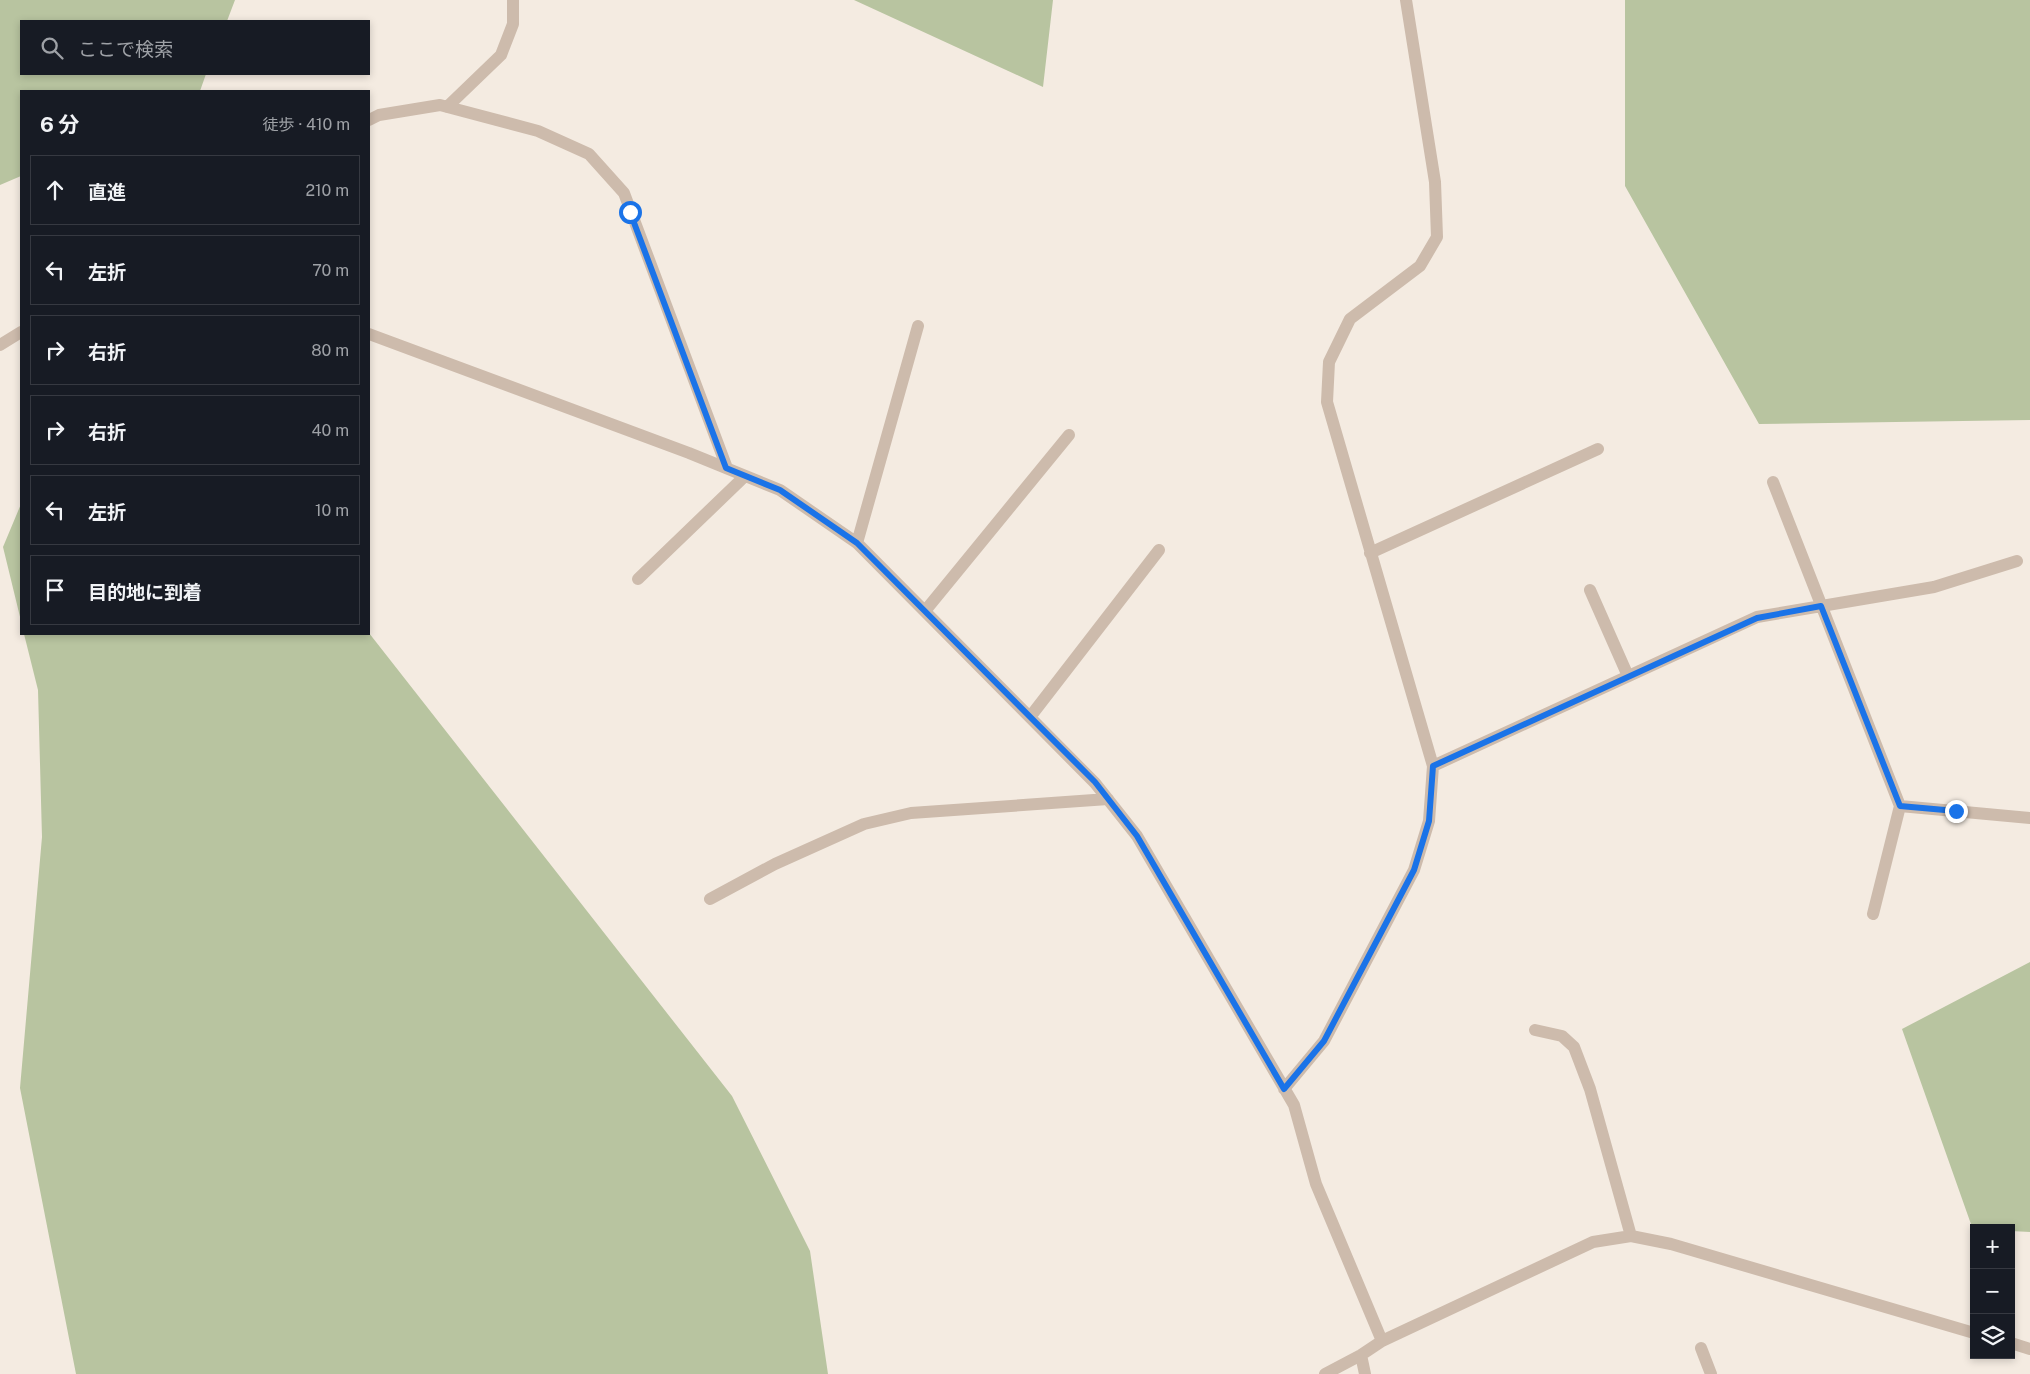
<!DOCTYPE html>
<html lang="ja">
<meta charset="utf-8">
<style>
body{margin:0;font-family:"Public Sans","Noto Sans JP",sans-serif;background:#20242c;color:#f1f3f6}
.controls{position:absolute;right:15px;bottom:15px;display:grid;overflow:hidden;border-radius:0px;box-shadow:0 2px 8px #0003}
.controls button{width:45px;height:45px;display:grid;place-items:center;padding:0;border:0;border-bottom:1px solid #363941;background:#171b24;color:#f1f3f6;font:25px sans-serif}
.stop{position:absolute;width:15px;height:15px;margin:-11px;border:4px solid #1a73e8;border-radius:50%;background:#fff}
.stop.end{background:#1a73e8;border-color:#fff;box-shadow:0 1px 5px #0008}
.list{margin:0;padding:0;list-style:none}
h2{display:flex;justify-content:space-between;align-items:center;height:65px;margin:0;padding:0 20px;font-size:21px}
h2 small{font-size:16px;font-weight:400;color:#9ea1a6}
.list li{display:grid;grid-template-columns:32px 1fr auto;gap:15px;align-items:center;box-sizing:border-box;height:70px;margin:0 10px 10px;padding:0 10px;border:1px solid #363941;border-radius:0px}
.list b{display:block;font-size:19px;white-space:nowrap}
.list em{font-size:16px;font-style:normal;color:#9ea1a6}
.icon{flex:none;width:28px;height:28px;fill:none;stroke:currentColor;stroke-width:2;stroke-linecap:round;stroke-linejoin:round}
.map{position:relative;flex:none;width:2030px;height:1374px;overflow:hidden}
.search{position:absolute;background:#171b24;box-shadow:0 2px 8px #0003;left:20px;top:20px;width:350px;height:55px;display:flex;align-items:center;gap:12px;box-sizing:border-box;padding:0 18px;border-radius:0px;color:#9ea1a6;font-size:19px}
.panel{position:absolute;background:#171b24;box-shadow:0 2px 8px #0003;left:20px;top:90px;width:350px;height:545px;border-radius:0px}
.map>svg:first-child{display:block}
.green{fill:#b8c4a0}
.lines{fill:none;stroke-linecap:round;stroke-linejoin:round}
.minor{stroke:#cdbbac;stroke-width:12}
.route{stroke:#1a73e8;stroke-width:6}
</style>
<div class="map">
<svg width="2030" height="1374" viewBox="0 0 2030 1374">
<rect width="100%" height="100%" fill="#f4ebe1"/>
<path class="green" d="M0 0H235L227 21H21V74H206L200 91H21V176L0 185Z
M854 0H1053L1043 87Z
M1625 0H2030V420L1759 424 1625 186Z
M21 504V621L3 547Z
M369 633 732 1096 810 1251 828 1374H76L20 1088 42 837 38 690 24 634Z
M2030 962V1232L2011 1231V1228L1972 1227 1902 1029Z"/>
<g class="lines">
<path class="minor" d="M447 107 501 55 513 24V0
M369 120 379 115 440 105 538 131 589 154 624 193 727 468
M369 334 689 453 780 490 857 543 1095 783 1137 836 1294 1105 1316 1184 1382 1341
M0 345 21 332
M1773 482 1900 806 1873 914
M857 543 918 326
M1370 553 1598 449
M638 579 745 476
M1590 590 1628 676
M925 611 1069 435
M1030 717 1159 550
M1433 766 1757 617 1934 587 2017 561
M1900 806 2030 818
M710 899 775 864 864 824 911 813 1108 799
M1535 1030 1562 1036 1574 1047 1590 1089 1631 1236
M1284 1089 1324 1041 1414 870 1429 821 1433 766 1327 402 1329 362 1350 319 1420 266 1437 237 1435 182 1406 0
M2011 1343 2030 1349
M1701 1348 1711 1374
M1361 1355 1365 1374
M1325 1374 1361 1355 1382 1341 1593 1242 1631 1236 1671 1244 1974 1333"/>
</g>
<g class="lines">
<path class="route" d="M630 212 726 468 780 490 857 543 1095 782 1137 836 1284 1089 1324 1041 1414 870 1429 821 1433 766 1757 618 1821 606 1900 806 1956 811"/>
</g>
</svg>
<div class="controls">
<button>+</button>
<button>−</button>
<button><svg class="icon" aria-label="layers" viewBox="0 0 24 24"><path d="M12 4l9 5-9 5-9-5zM3 14l9 5 9-5"/></svg></button>
</div>
<div class="stop" style="left:630px;top:212px"></div>
<div class="stop end" style="left:1956px;top:811px"></div>
<div class="search"><svg class="icon" aria-label="search" viewBox="0 0 24 24"><circle cx="10" cy="10" r="6"/><path d="M15 15l6 6"/></svg>ここで検索</div>
<section class="panel">
<h2>6 分<small>徒歩 · 410 m</small></h2>
<ul class="list">
<li><svg class="icon" aria-label="ahead" viewBox="0 0 24 24"><path d="M12 20V5M6 11l6-6 6 6"/></svg><div><b>直進</b></div><em>210 m</em></li>
<li><svg class="icon" aria-label="left" viewBox="0 0 24 24"><path d="M17 20v-9H6M10 6l-5 5 5 5"/></svg><div><b>左折</b></div><em>70 m</em></li>
<li><svg class="icon" aria-label="right" viewBox="0 0 24 24"><path d="M7 20v-9h11M14 6l5 5-5 5"/></svg><div><b>右折</b></div><em>80 m</em></li>
<li><svg class="icon" aria-label="right" viewBox="0 0 24 24"><path d="M7 20v-9h11M14 6l5 5-5 5"/></svg><div><b>右折</b></div><em>40 m</em></li>
<li><svg class="icon" aria-label="left" viewBox="0 0 24 24"><path d="M17 20v-9H6M10 6l-5 5 5 5"/></svg><div><b>左折</b></div><em>10 m</em></li>
<li><svg class="icon" aria-label="arrive" viewBox="0 0 24 24"><path d="M6 21V4h12l-3 4 3 4H6"/></svg><div><b>目的地に到着</b></div></li>
</ul>
</section>
</div>
